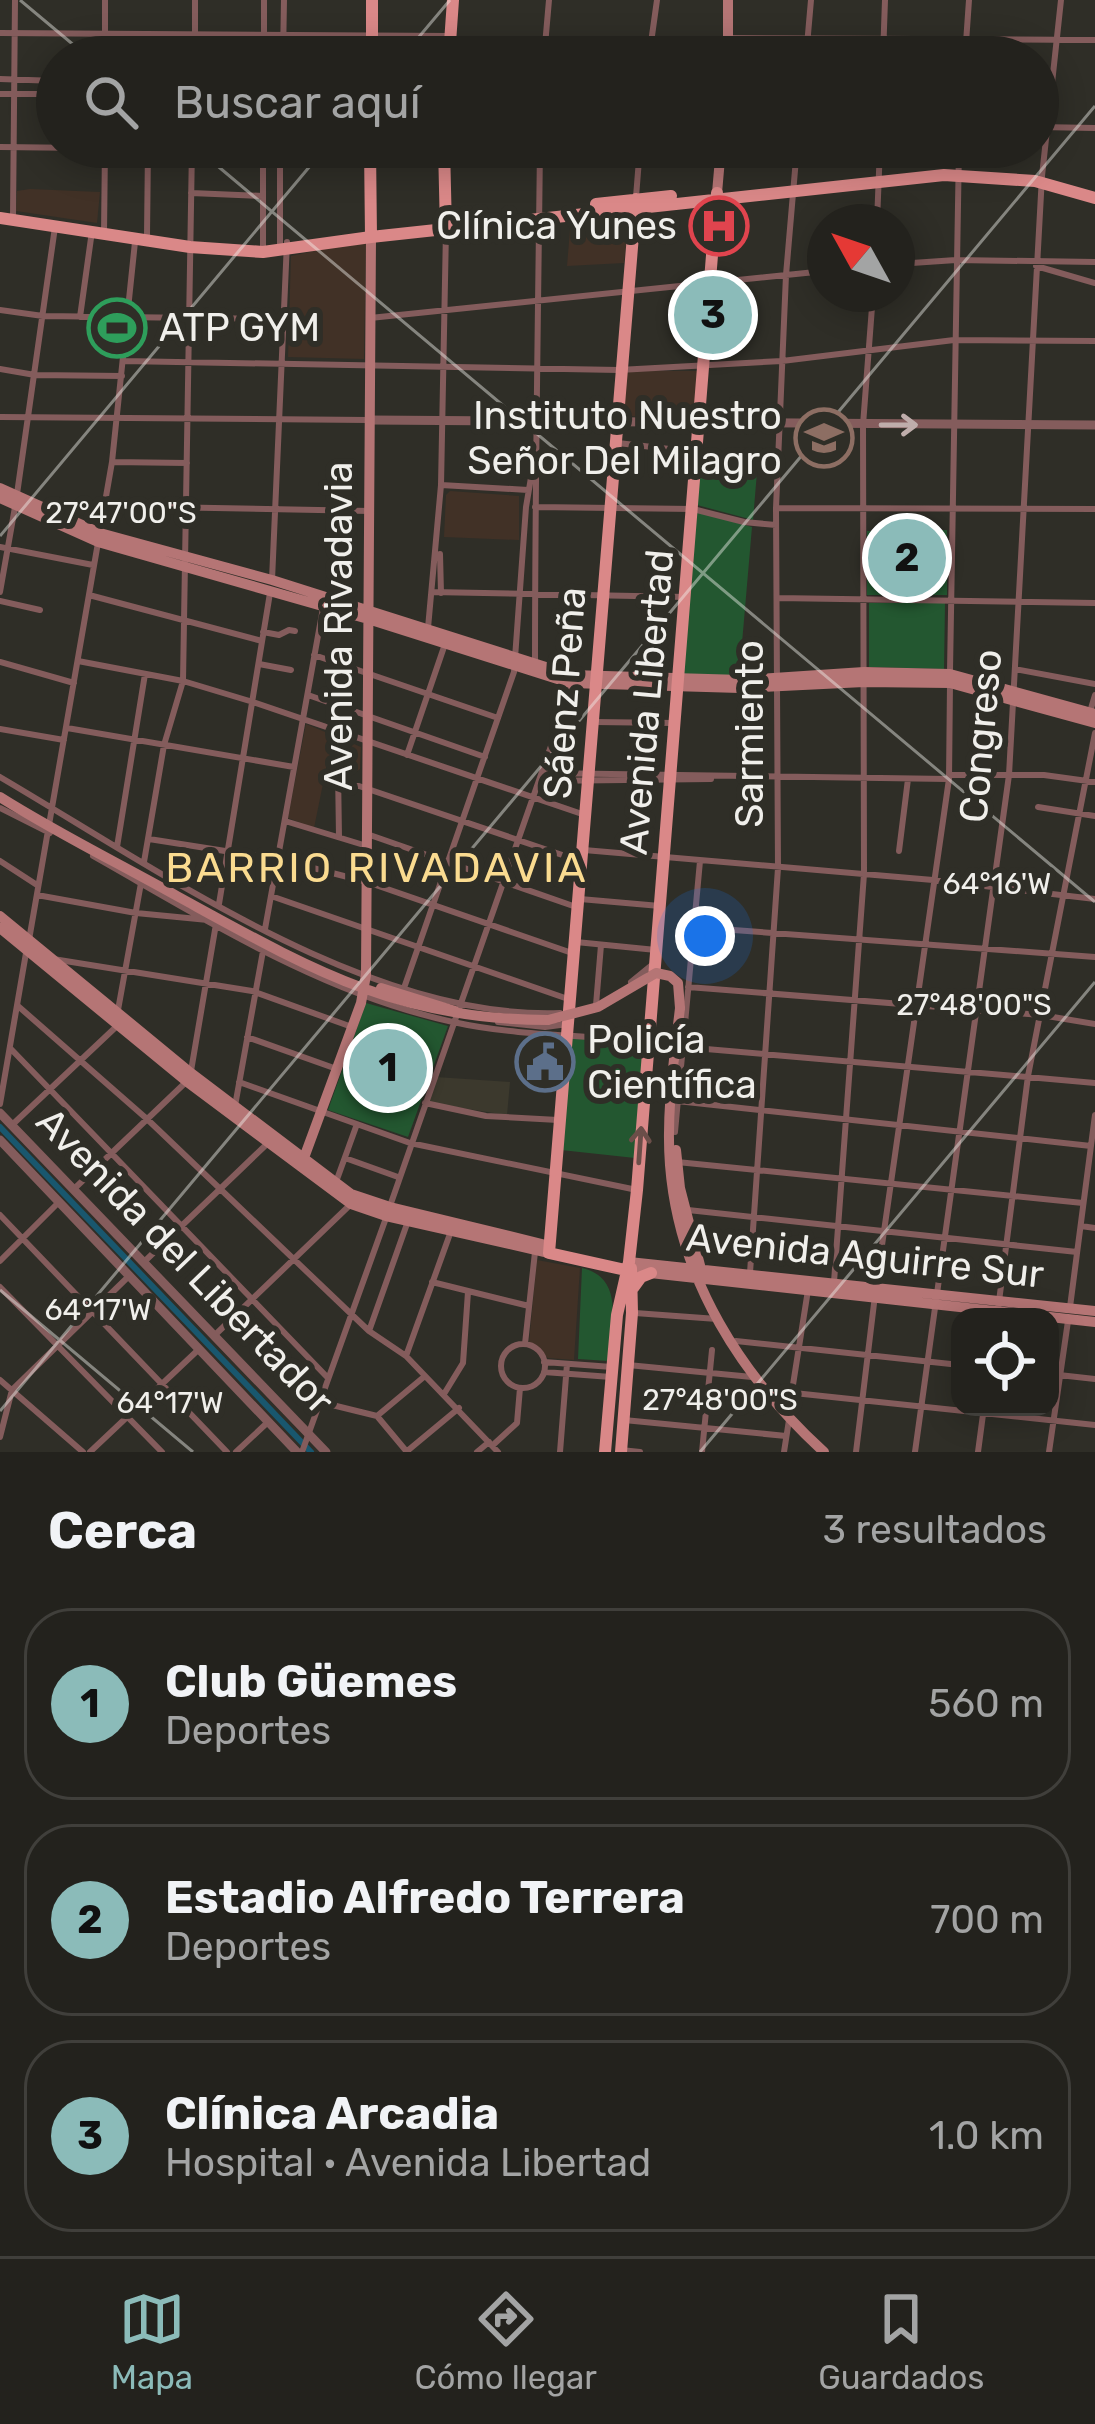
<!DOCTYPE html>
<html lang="es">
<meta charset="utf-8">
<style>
body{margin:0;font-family:Rubik,sans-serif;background:#2f2f2a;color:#f1f3f6}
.controls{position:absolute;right:36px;bottom:36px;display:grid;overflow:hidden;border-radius:24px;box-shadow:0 6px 30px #0003}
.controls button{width:108px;height:108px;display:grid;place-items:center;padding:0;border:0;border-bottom:3px solid #403f3b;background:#23221d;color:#f1f3f6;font:60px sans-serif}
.compass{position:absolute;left:807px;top:204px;width:108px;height:108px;border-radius:50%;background:#23221d;box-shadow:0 6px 30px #0003;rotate:310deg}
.you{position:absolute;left:705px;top:936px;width:42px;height:42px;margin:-30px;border:9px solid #fff;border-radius:50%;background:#1a73e8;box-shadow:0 0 0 18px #1a73e833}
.badge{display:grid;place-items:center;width:78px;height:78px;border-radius:50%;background:#8bbbb9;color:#111;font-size:39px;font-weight:700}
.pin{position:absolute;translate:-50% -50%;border:6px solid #fff;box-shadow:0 3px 12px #0006}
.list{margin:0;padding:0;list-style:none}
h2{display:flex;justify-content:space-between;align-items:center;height:156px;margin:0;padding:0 48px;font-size:51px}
h2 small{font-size:39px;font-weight:400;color:#a3a4a4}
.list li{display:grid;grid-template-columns:78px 1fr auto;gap:36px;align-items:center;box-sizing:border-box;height:192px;margin:0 24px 24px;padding:0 24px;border:3px solid #403f3b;border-radius:48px}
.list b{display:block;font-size:45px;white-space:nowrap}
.list p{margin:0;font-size:39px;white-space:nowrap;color:#a3a4a4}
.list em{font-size:39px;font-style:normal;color:#a3a4a4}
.icon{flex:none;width:66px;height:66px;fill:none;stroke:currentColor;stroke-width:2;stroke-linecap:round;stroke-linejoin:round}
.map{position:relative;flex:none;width:1095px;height:1452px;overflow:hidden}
.search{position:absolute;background:#23221d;box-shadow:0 6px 30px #0003;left:36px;right:36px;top:36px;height:132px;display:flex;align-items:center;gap:30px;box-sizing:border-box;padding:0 42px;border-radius:66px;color:#a3a4a4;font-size:45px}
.sheet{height:804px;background:#23221d}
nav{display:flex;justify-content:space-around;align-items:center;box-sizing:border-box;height:168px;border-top:3px solid #403f3b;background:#23221d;font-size:33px;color:#a3a4a4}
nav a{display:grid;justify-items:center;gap:6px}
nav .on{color:#8bbbb9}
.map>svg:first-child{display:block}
.built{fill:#3c392d}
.education{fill:#413126}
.green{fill:#235730}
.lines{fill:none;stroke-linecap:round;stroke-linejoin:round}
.canal{stroke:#19576e;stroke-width:6}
.minor{stroke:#845c5c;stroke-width:6}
.tertiary{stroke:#845c5c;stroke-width:9}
.secondary{stroke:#b57575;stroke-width:10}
.primary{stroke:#da8888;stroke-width:12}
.secondary-bridge{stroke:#b57575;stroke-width:10}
.oneway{stroke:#bfadab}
.oneway2{stroke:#6b4e49}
.ticks{fill:none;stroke:#f0efeb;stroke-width:3;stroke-opacity:0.45}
.labels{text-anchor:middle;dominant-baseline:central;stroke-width:12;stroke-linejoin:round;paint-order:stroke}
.poi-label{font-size:39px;fill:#f0efeb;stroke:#2f2e27;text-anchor:end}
.street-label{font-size:39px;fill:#f0efeb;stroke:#2f2e27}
.neighbourhood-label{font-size:42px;letter-spacing:3px;fill:#fadb90;stroke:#2f2e27}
.ticks-label{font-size:30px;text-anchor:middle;fill:#f0efeb;stroke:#2f2e27;stroke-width:12;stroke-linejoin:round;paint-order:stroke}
</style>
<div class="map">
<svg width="1095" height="1452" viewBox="0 0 1095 1452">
<rect width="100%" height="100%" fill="#2f2e27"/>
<path class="built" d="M436 1077 510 1082 507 1115 429 1103Z"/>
<path class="education" d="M30 189 100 192 97 223 16 211 17 191Z
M630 212 624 263 567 266 571 218Z
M366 240 364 359 288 357 291 256Z
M625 371H699L694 418 623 416Z
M450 491 519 496V540L444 537 446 495Z
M306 724 361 747 360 769 356 772 327 764 314 828 288 818Z
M537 1260 580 1268 574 1360 548 1358 529 1342Z"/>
<path class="green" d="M700 456 758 460 753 520 697 505Z
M694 511 752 527 739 678 680 676Z
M947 530V595H867V531Z
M869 603H945L944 669 869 667Z
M366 1003 448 1026 408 1137 328 1110Z
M572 1037 643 1044 635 1158 561 1150Z
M582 1268C626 1278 611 1327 608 1361L578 1359Z"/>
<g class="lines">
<path class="canal" d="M0 1127 311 1452"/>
<path class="minor" d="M105 0V57
M0 33 450 36
M729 38 1095 40
M195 57V0
M264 57V0
M283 57 284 0
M544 57 549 0
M649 57 657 0
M806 57 811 0
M883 57 885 0
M965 57 969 0
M0 79 57 81
M0 94H57
M1038 127 1095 128
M0 147 444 152
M191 193 263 196
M636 197 640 147
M13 216 15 0
M877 222 880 147
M104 233 105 147
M147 235 148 148
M280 247V147
M263 251V147
M897 264 956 260 1095 262
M1036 266 1095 283
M0 310 43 316 284 319
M80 317 92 231
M370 318 825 271
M124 361 619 370 782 361 954 340 1095 341
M0 369 35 375 122 376
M0 417 368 420
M618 443 695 452
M112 462 187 463
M441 485 528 490
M17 494 55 227
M104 506 370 511
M535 507 693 509 744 522 776 525
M776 508 1095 509
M0 547 93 565
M440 554 441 593
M272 580 287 242
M0 592 15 507
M432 592 686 597
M89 595 262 641
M777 598 1095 603
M0 601 40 610
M428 628 441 485 446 230
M263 632 279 635 289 630 295 631
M314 655 498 718
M78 661 183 681 253 702 585 815
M535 661C535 489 538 319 540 147
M0 662 74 683
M259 664 291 670
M1015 669 1095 684
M950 671 959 147
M308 695 485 757
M1089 715 1095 695
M594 722 675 723
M67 728 294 767
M0 729 64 740
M407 755 445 644
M338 770 339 837
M543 773 948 779
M949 775H1044L1095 782
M0 777C159 870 369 1020 560 1013
M540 781 711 779
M338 786H359L580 861
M1038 807 1095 816
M0 808 50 833
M285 821 367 846
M367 834 579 908
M149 839 282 860 367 882 572 953
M117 847 145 674
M584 850 933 880 1095 899
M899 851 908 779
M93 856C208 921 323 994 453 1022 516 1036 584 1035 647 1041
M0 861 37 885
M144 862 164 745 183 681 192 147
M37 895 136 913 208 920
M271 896 568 999
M580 899 660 906
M219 904 270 593
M693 927 1095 957
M265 929 323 608
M29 940 112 462 135 242
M576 942 656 950
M53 959 252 991 352 1027
M631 982 653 964
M688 987 1041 1015 1095 1024
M404 988 514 672 526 507 534 460
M596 1005 601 945
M18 1006 147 1119 369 1331 406 1356 498 1452
M118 1010 141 883
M498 1022 545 1027 568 1024
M247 1037 334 1068
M683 1047 1095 1083
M10 1048 328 1378
M191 1071 216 924
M239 1082 410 1143 637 1190
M677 1101 1091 1146
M425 1103 486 1116 558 1120
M0 1104 26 953
M235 1106 263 951
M12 1125 118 1025
M675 1132 700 861
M345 1158 398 1177
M677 1162 1083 1203
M336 1182 357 1124
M75 1188 185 1083
M390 1206 572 686
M688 1210 1077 1252
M0 1215 227 1452
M1081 1226 1095 1228
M0 1261 59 1202
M145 1261 268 1143
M750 1273 778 868 776 508 786 275 797 147
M432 1282 529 1306
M834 1282 864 874 863 425 873 294
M0 1287 162 1452
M1070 1307 1095 1115
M635 1313 717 1319
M997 1317 1028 1076 1095 733
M369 1331 408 1221
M216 1334 351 1204
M736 1341 960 1365
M525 1344 535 1252
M501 1366a22 22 0 1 1 44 0a22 22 0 1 1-44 0Z
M406 1356 451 1231
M544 1362 612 1367
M628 1365 752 1377
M544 1372 611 1377
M1050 1374 1095 1379
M0 1380 83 1452
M794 1393 1095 1425
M444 1394 463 1363 468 1292
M320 1402 377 1416
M789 1410 808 1290
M377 1416 425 1376
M377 1416 407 1452
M624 1420 786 1436
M0 1437 12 1390 129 1276
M493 1445 517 1423 520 1388
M621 1450 640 1452
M90 1452 198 1350
M236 1452 268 1422
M302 1452 386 1218
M406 1452 459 1408
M477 1452 489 1442
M560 1452 567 1364
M702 1452 712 1350
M784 1452 789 1420
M856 1452 876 1287 949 779 950 684
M915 1452 1009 775 1042 176 1061 0
M978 1452 984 1407
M1049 1452 1068 1321"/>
<path class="tertiary" d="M370 420 1095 425
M0 1113 326 1452
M0 1140 297 1452"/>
<path class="secondary" d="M728 57V0
M717 193 721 147
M0 488 100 533 272 580 571 675 742 680 864 672 950 674 1095 714
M0 498 98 542 368 619 570 683 740 688 864 682 950 683 1095 723
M0 797C57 833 118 863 177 896 307 967 395 1020 548 1020
M0 916 191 1073 351 1194 390 1207 550 1246
M0 928 186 1081 351 1204 386 1216 549 1253
M381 988 455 1011
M680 1008C674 1060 666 1114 670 1165 679 1280 742 1377 824 1452
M676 1150 680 1188 702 1273
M301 1166 361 1003 366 975 371 237
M629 1262 1095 1311
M632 1271 1050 1317
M1050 1317 1095 1322"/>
<path class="primary" d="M372 57V0
M449 57 453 0
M370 147 371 237
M444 147 446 230
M596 204 671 196
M0 218 190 247 263 252 371 237 944 175 1035 181 1095 198
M630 1271 549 1253 636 199
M633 1288 641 1277 651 1273
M605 1452 617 1315 629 1262 637 1190 717 193
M621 1452 632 1313 631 1268"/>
<path class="secondary-bridge" d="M548 1020 598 1007 656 973 670 976 678 983 680 1008"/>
</g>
<defs><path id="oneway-shaft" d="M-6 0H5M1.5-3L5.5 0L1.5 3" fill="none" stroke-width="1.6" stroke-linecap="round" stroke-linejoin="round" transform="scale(3)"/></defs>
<use class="oneway" href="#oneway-shaft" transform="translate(899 425)"/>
<use class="oneway2" href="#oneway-shaft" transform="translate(640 1145) rotate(-86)"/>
<path class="ticks" d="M20 0 88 57M402 57 450 0M195 147 1095 902M0 536 326 147M0 1290 193 1452M0 1411 1095 106M700 1452 1095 982"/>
<defs>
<symbol id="hospital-ring" viewBox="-11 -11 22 22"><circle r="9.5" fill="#2f2e27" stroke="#e0444e" stroke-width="1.5"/><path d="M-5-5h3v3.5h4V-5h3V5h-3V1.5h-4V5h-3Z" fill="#e0444e"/></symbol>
<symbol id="stadium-ring" viewBox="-11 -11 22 22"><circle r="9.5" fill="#2f2e27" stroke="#2e9e5b" stroke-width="1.5"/><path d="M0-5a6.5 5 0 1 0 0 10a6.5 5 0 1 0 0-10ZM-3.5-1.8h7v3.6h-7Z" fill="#2e9e5b"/></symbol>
<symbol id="university-ring" viewBox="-11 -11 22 22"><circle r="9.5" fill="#2f2e27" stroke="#8d6e63" stroke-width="1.5"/><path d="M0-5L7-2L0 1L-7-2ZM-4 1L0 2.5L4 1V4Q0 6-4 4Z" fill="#8d6e63"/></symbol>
<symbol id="civic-ring" viewBox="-11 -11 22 22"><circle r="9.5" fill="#2f2e27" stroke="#5c6f8a" stroke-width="1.5"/><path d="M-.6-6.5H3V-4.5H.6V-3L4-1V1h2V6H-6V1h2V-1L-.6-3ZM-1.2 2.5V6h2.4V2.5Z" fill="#5c6f8a"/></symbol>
</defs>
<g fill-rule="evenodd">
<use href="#hospital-ring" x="686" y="193" width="66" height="66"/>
<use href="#stadium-ring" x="84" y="295" width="66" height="66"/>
<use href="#university-ring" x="791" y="405" width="66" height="66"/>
<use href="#civic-ring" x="512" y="1029" width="66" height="66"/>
</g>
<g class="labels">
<g class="poi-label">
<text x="677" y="226">Clínica Yunes</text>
<text x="159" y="328" text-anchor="start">ATP GYM</text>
<text x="782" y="416">Instituto Nuestro<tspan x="782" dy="45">Señor Del Milagro</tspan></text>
<text x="587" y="1040" text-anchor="start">Policía<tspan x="587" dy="45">Científica</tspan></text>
</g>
<g class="street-label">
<text transform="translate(339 626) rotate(-90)">Avenida Rivadavia</text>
<text transform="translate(565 693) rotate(-86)">Sáenz Peña</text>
<text transform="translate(647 702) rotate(-85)">Avenida Libertad</text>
<text transform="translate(750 734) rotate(-90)">Sarmiento</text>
<text transform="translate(981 736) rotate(-85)">Congreso</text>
<text transform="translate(865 1256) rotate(6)">Avenida Aguirre Sur</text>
<text transform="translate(185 1261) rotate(46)">Avenida del Libertador</text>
</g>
<g class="neighbourhood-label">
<text x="377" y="868">BARRIO RIVADAVIA</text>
</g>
</g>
<g class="ticks-label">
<text x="121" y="523">27°47'00"S</text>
<text x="997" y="894">64°16'W</text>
<text x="974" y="1015">27°48'00"S</text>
<text x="98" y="1320">64°17'W</text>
<text x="720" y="1410">27°48'00"S</text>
<text x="170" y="1413">64°17'W</text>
</g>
</svg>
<div class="controls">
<button><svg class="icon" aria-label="locate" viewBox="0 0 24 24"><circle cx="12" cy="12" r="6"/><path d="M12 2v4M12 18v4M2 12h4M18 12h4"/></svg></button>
</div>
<svg class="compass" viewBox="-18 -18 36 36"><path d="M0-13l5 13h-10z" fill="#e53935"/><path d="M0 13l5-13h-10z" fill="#a3a4a4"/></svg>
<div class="you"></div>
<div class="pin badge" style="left:388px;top:1068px">1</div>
<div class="pin badge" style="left:907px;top:558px">2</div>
<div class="pin badge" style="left:713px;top:315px">3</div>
<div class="search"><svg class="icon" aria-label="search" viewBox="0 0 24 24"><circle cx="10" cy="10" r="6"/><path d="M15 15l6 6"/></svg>Buscar aquí</div>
</div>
<section class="sheet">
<h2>Cerca<small>3 resultados</small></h2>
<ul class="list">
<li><span class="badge">1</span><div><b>Club Güemes</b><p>Deportes</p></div><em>560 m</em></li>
<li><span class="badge">2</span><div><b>Estadio Alfredo Terrera</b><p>Deportes</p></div><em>700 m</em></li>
<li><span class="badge">3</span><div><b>Clínica Arcadia</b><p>Hospital · Avenida Libertad</p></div><em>1.0 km</em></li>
</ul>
</section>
<nav>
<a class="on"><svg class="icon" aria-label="map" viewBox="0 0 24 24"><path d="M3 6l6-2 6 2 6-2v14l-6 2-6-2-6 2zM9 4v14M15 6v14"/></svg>Mapa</a>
<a><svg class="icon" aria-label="directions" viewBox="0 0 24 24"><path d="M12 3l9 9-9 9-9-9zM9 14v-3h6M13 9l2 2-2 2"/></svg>Cómo llegar</a>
<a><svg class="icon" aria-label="saved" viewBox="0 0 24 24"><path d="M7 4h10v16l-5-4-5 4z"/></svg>Guardados</a>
</nav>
